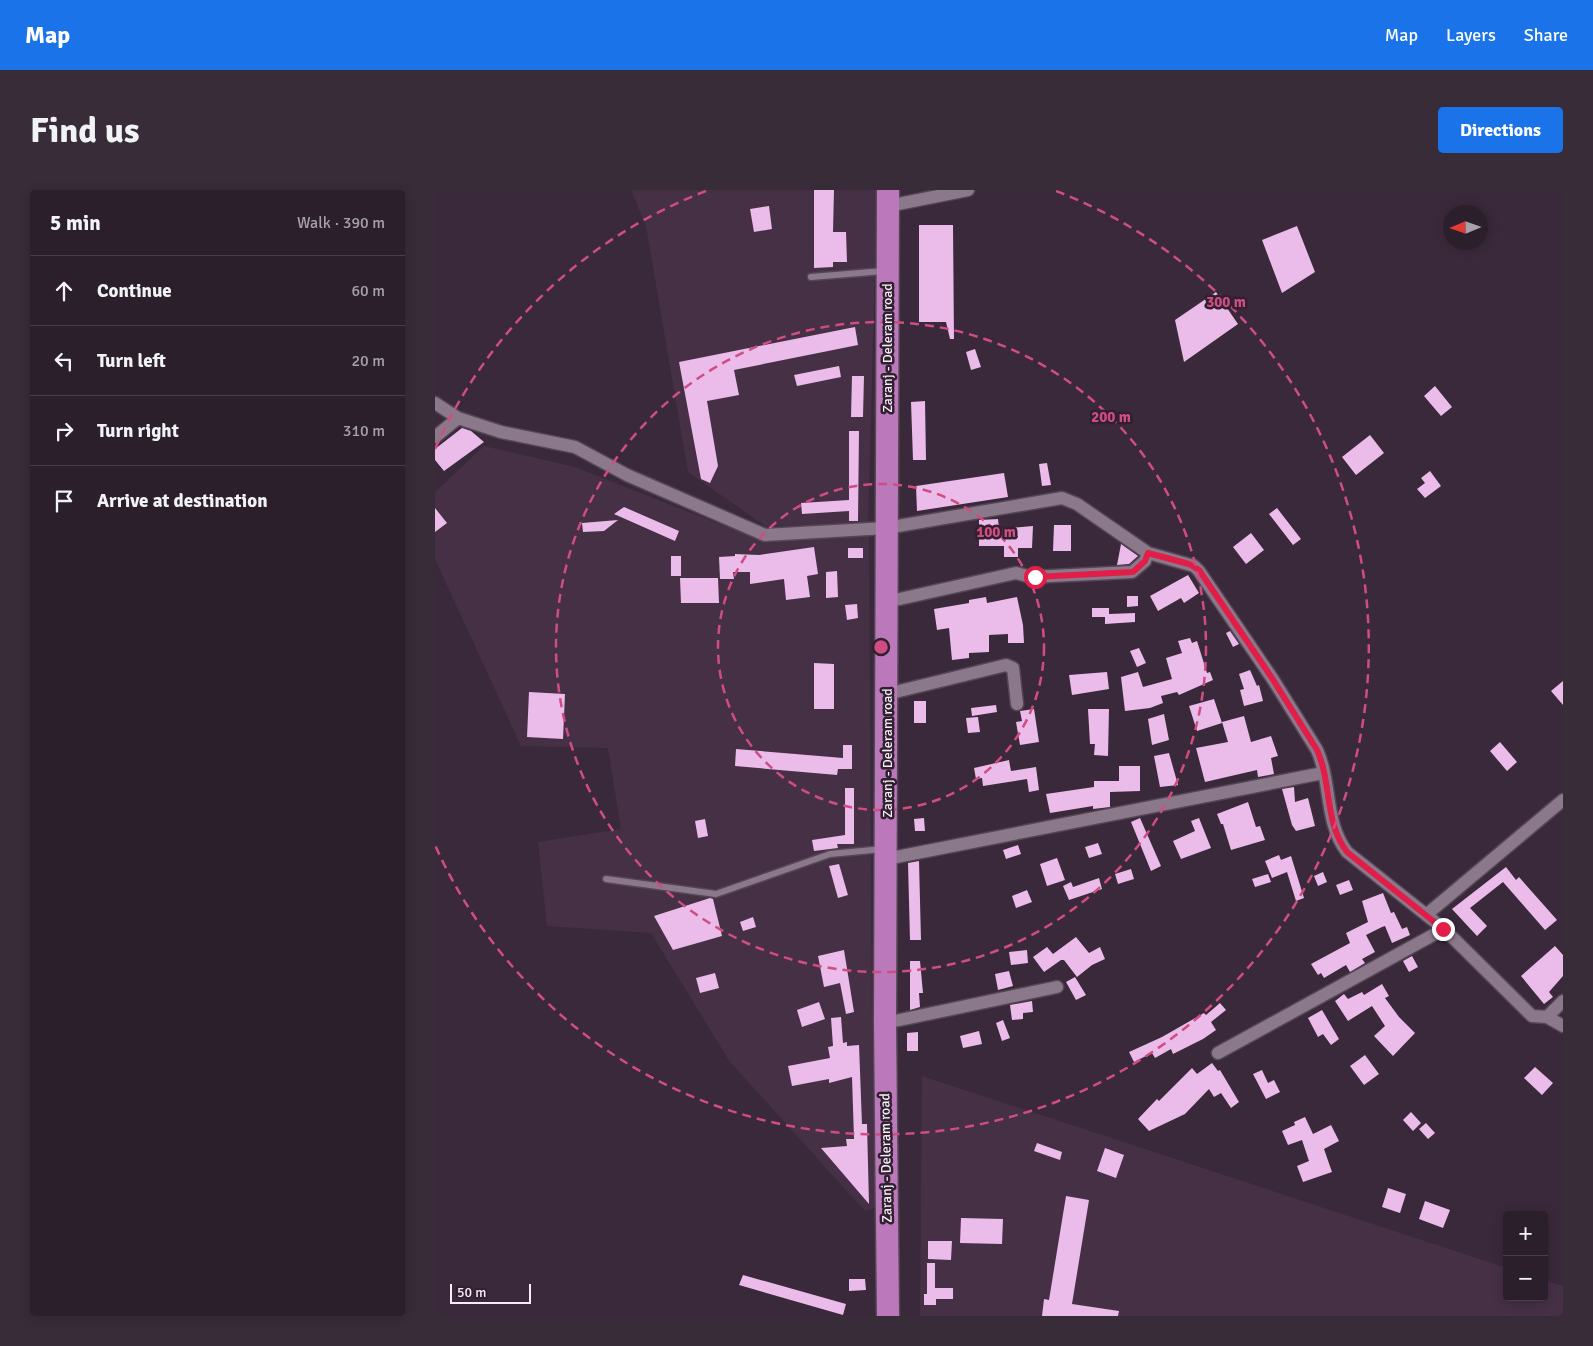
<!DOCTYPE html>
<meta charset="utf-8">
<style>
body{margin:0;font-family:Signika,sans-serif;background:#382c38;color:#f1f3f6}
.controls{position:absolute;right:15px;bottom:15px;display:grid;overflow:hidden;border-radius:5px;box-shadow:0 2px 12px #0003}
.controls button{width:45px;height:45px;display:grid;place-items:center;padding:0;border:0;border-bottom:1px solid #483d48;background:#2c1f2c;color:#f1f3f6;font:25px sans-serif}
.compass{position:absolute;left:1008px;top:15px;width:45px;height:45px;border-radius:50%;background:#2c1f2c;box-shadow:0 2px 12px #0003;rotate:268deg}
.scale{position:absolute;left:15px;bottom:12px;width:81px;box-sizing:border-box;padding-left:5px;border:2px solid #f7ecf7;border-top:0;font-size:14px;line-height:18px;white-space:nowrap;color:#f7ecf7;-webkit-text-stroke:4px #302030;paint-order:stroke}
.stop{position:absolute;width:15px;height:15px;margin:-11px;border:4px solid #e11d48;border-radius:50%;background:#fff}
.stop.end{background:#e11d48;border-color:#fff;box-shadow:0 1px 5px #0008}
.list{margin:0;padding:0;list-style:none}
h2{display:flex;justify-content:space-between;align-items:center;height:65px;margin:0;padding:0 20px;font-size:21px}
h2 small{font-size:16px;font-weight:400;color:#a6a2a9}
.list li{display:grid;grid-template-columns:32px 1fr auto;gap:15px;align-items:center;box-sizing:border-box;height:70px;padding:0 20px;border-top:1px solid #483d48}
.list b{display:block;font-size:19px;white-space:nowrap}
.list em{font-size:16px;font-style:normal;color:#a6a2a9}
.icon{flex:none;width:28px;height:28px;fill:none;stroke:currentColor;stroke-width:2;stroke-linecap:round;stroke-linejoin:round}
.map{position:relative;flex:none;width:1128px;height:1126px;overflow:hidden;border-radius:5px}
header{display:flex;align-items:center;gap:30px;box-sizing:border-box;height:70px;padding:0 25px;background:#1a73e8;color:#fff}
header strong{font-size:24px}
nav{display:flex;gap:28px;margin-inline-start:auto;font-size:18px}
.intro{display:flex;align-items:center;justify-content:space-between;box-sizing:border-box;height:120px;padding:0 30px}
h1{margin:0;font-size:35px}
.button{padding:12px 22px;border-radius:5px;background:#1a73e8;color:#fff;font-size:18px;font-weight:700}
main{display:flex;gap:30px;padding:0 30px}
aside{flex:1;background:#2c1f2c;border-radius:5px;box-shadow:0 2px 12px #0003}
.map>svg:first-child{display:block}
.built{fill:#463046}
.building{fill:#ebbbea}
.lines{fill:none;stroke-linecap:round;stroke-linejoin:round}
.lane-casing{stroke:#544654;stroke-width:9}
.street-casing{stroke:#544654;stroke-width:15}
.highway-casing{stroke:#544654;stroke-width:25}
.lane{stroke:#8c788b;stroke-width:6}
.street{stroke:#8c788b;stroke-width:12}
.highway{stroke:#bb78bb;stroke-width:22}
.route{stroke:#e11d48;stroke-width:6}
.ring{fill:none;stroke:#cf4d82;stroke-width:2.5;stroke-dasharray:9 6}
.labels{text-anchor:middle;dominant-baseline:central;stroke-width:5;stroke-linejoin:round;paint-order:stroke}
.street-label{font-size:14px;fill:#f7ecf7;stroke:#302030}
.centre{fill:#cf4d82;stroke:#302030;stroke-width:2.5}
.ring-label{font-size:15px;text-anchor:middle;font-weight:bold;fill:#cf4d82;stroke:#302030;stroke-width:5;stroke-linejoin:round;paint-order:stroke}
</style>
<header>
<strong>Map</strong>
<nav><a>Map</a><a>Layers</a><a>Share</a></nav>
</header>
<div class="intro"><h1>Find us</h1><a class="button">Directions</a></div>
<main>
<aside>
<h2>5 min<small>Walk · 390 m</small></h2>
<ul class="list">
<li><svg class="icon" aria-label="ahead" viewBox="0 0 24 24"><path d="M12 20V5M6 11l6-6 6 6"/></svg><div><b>Continue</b></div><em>60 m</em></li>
<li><svg class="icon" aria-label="left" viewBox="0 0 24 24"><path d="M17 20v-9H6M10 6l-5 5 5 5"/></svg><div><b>Turn left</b></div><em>20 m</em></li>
<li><svg class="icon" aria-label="right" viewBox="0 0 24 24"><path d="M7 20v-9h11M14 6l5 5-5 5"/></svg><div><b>Turn right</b></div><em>310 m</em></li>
<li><svg class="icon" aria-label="arrive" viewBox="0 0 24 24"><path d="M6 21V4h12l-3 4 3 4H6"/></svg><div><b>Arrive at destination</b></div></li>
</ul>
</aside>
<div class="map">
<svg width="1128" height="1126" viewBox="0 0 1128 1126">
<rect width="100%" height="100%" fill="#3a293a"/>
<path class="built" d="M196 0H442L433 335 330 336 253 282 211 36Z
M49 256 140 277 325 350 434 345 437 844 443 1016 430 1021 295 872 216 743 112 736 103 652 186 639 173 558 86 556 0 369V302Z
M487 886 1072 1078V1107H1109V1090L1128 1096V1126H485Z"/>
<path class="building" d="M379 0H399L398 42H411L412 72H398V77L379 78Z
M334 16 337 39 319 42 315 19Z
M484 35H518L519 149H515L511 132H484Z
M862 36 880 82 847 103 827 50Z
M781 102 803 134 749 172 740 130Z
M420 137 423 155 299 180 304 205 272 211 283 276 275 293 266 289 244 172Z
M540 159 546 177 536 180 531 162Z
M404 176 406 187 362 196 359 185Z
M417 186H429L428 227H416Z
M1000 196 1017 217 1006 226 989 206Z
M490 211 491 270H478L476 212Z
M27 238 36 241 49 252 9 281 0 270V259Z
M414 241H424L423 331H414V321L367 324 366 313 414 310Z
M935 245 949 263 921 285 907 267Z
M612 273 616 295 607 296 604 274Z
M995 281 1006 296 990 308 982 299 990 293 986 288Z
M569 283 573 307 482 321 481 296Z
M189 317 244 341 240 351 179 324Z
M0 318 12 333 0 342Z
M842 318 866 349 858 355 834 324Z
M563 329 564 339 598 336 597 358H583V367H569V356H544V330Z
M183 330 169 341 148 342 147 333Z
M619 335H636V361H618Z
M816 343 829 360 811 374 798 357Z
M686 354 703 366 694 374 682 375Z
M379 357 383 384 372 386 375 407 351 410 349 389 315 394V382H298L299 389H285L284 367 300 366V364L324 365Z
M413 358H428V368H413Z
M236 366H246V386H236Z
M402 381 403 407 391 408V382Z
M753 385 764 403 749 413 746 408 723 421 715 406Z
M245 388H283L284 413H246Z
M692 406H703V416L692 417Z
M551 407 552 413 582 407 588 435 589 453H573V444L554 445V462L534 463V468L517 470 514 438 502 440 499 419 534 413V410Z
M422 414 423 428 412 430 410 415Z
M657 418H674V424L700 423V432L670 434V427H657Z
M795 441 804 454 798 457 791 443Z
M755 448 757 453 762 451 772 483 775 482 778 490 744 505 742 502 726 506 728 513 715 518 690 521 686 487 703 482 708 497 737 489 731 468 747 463 743 451Z
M704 458 711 473 702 477 695 461Z
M379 473 399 474V519H379Z
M815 480 822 496 824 495 828 511 809 516 805 500 809 499 804 484Z
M672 482 674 499 637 505 634 485Z
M1128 491V515L1116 501Z
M94 502 130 504 128 549 92 547Z
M779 509 787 533 762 541 754 516Z
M479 511H491V533H479Z
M561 515 562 522 537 526 536 518Z
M599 519 604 552 585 555 581 532 587 531 585 521Z
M653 519H674L673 566 659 565 660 554H655Z
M729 524 734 550 717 555 713 529Z
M809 526 816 552 836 546 843 566 836 568 839 584 823 587 822 580 770 592 761 558 793 552 787 532Z
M543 527 545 542 533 543 531 528Z
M1065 552 1082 572 1072 581 1055 561Z
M408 555H417V579H403L402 585 300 576 301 559 408 568Z
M734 563 743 595 725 597 719 566Z
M574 570 576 581 601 577 604 600 594 602 592 589 548 596 547 588 541 589 539 578Z
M684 576H705V601L675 602V617L658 619V616L615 623 611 604 659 597V591H684Z
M859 597 860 612 873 608 880 636 861 641 857 635 847 599Z
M410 598H419V654H402L403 658 379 661 377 650 410 645Z
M813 612 821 637 825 636 830 650 796 660 788 634H786L782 624Z
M489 628 490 641H480L479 629Z
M705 628 726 676 716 681 696 632Z
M764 628 776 658 746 669 738 651 760 641 756 631Z
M270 629 273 646 263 648 260 631Z
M663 653 667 664 654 668 650 657Z
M583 655 586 664 571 669 568 660Z
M844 665 846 670 856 666 869 708 861 711 852 682 837 688 830 671Z
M622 668 630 690 612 696 605 674Z
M484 671 486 750H475L473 673Z
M404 674 413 705 403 708 394 676Z
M1071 677 1081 690 1084 687 1122 730 1110 740 1068 692 1035 718 1052 736 1042 746 1017 719Z
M696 679 699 689 683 694 680 684Z
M888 682 892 692 883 696 879 686Z
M833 684 836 692 820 697 817 689Z
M664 688 667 699 634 710 628 696 636 692 638 697Z
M914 690 918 700 905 705 901 695Z
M592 700 597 712 581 718 577 706Z
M948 703 956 723 959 722 967 739 972 737 975 745 957 753 950 736 947 737 931 745 940 762 927 769 930 773 915 782 911 775 889 788 886 783 883 785 876 774 915 753 911 743 933 732 927 711Z
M275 708 278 709 287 746 238 760 219 726Z
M318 727 321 737 308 741 305 732Z
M641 747 654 763 665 757 670 769 657 775 642 787 629 770H626L609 782 598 767 612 757 618 764Z
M1120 756 1128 765V786L1114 802 1118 807 1109 814 1086 786Z
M409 760 419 822 411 824 405 793 389 797 383 766Z
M592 760 593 773 576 775 574 762Z
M977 766 983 777 974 782 968 771Z
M475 771H485L488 803H484L485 817 475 820Z
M574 781 578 796 563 800 560 784Z
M280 783 284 798 265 803 261 788Z
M640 787 651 805 641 810 631 792Z
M947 794 954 806 950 808 964 827 980 843 958 866 939 846 950 836 937 816 913 831 900 811 909 804 913 809 927 802 929 805Z
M597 811 598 822 588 823V829L577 830 575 815Z
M384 812 390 829 367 837 362 820Z
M785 813 791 820 776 832 781 840 768 849 738 864 736 859 720 868 717 863 699 872 694 862 727 847 769 823 771 825Z
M887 820 904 849 896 855 888 844 883 847 873 828Z
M406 827 408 853 412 852V856L424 855 427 934H432L434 1014 386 958 412 956 411 949H419L417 887 394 893V889L357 896 353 876 395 868 393 857 398 856 396 828Z
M568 830 575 848 567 851 561 833Z
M544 841 547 854 528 858 525 846Z
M483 842V861H472V843Z
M930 865 944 884 929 895 915 876Z
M777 873 783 881 785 880 804 912 796 918 786 903 779 907 774 899 750 924 714 941 703 929 722 909 724 911 757 878 762 884Z
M1100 877 1118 893 1107 905 1089 888Z
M827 880 833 893 839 890 845 902 831 909 818 884Z
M976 922 986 933 978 941 968 930Z
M870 927 878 944 896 935 904 951 889 959 897 982 868 992 862 976 874 971 867 950 853 955 847 941 860 935 859 932Z
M991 933 1000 943 993 949 984 939Z
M602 953 627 962 625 970 599 961Z
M670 958 689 965 681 988 662 981Z
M953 998 971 1004 965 1023 947 1017Z
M631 1006 654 1010 637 1114 684 1121 683 1126H607L609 1109 614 1110Z
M990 1011 1015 1020 1008 1038 984 1029Z
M526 1028 568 1029 567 1054 525 1053Z
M493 1051H517L516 1070 493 1069Z
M492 1073H500V1098H518V1109H501V1115H489V1104H492Z
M308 1085 411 1114 408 1125 304 1095Z
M414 1089H430L431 1100 414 1101Z"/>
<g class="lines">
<defs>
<path id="lane" d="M376 87 449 81
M171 689 281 704 395 664 448 659"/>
<path id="street" d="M453 16 533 0
M0 213 23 228 66 242 140 257 192 285 330 345 451 338 627 308 642 314 713 363 759 376 764 381 837 488 882 560C897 593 889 632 912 662L1009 739 1097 826 1112 827 1128 836
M0 247 23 228
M451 412 581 383 596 387 697 382 710 371 713 363
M452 504 571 475 578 478 582 514
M451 669 888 583
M991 725 1128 610
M1112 827 1128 811
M450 833 622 797
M783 863 1009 739"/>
<path id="highway" d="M453 1126 450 833 453 0"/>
</defs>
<use href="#lane" class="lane-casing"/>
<use href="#street" class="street-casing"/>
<use href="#highway" class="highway-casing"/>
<use href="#lane" class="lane"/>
<use href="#street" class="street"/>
<use href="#highway" class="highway"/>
</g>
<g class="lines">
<path class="route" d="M600 387 698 382 710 371 713 363 754 374 764 380 837 488 882 560C897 593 889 632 912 662L1008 739"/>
</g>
<g class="ring">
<circle cx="446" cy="457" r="163"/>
<circle cx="446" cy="457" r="325"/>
<path d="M0 259A488 488 0 0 1 271 1M621 1A488 488 0 1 1 0 655"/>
</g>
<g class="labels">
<g class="street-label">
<text transform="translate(452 158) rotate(-90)">Zaranj - Deleram road</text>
<text transform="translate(452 563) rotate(-90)">Zaranj - Deleram road</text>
<text transform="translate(451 968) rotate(-91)">Zaranj - Deleram road</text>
</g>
</g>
<circle cx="446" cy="457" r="8" class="centre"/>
<g class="ring-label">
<text x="791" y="117">300 m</text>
<text x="676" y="232">200 m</text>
<text x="561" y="347">100 m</text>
</g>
</svg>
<div class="controls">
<button>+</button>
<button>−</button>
</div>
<svg class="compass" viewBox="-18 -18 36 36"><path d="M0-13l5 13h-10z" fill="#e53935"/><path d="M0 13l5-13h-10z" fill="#a6a2a9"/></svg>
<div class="scale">50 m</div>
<div class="stop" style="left:600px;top:387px"></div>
<div class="stop end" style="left:1008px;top:739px"></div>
</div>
</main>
